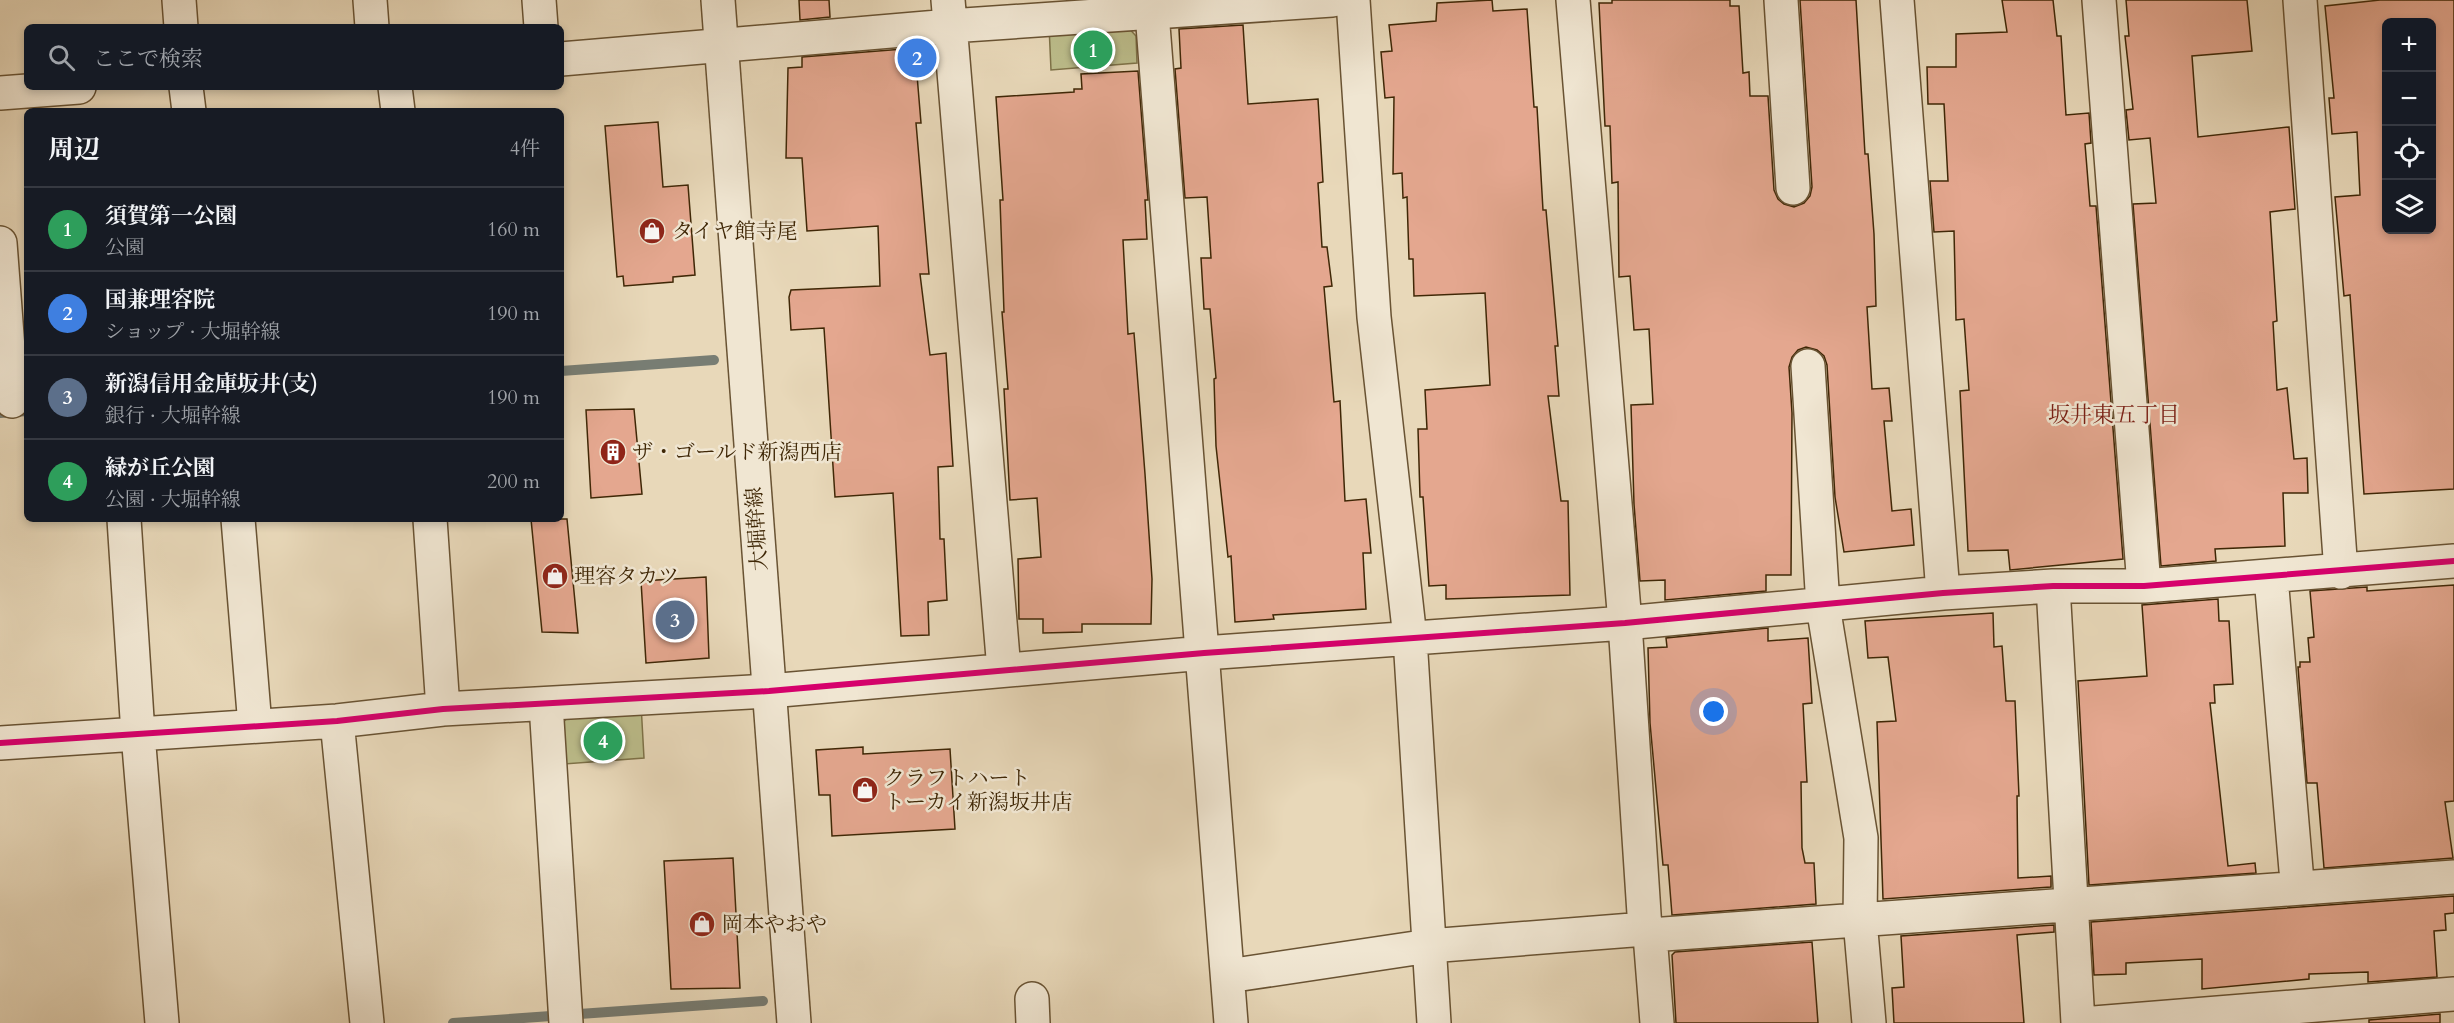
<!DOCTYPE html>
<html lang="ja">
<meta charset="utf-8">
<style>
body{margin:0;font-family:Cardo,"Noto Serif JP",serif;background:#20242c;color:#f1f3f6}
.controls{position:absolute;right:18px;top:18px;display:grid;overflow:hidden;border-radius:9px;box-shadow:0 3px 9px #0003}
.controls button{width:54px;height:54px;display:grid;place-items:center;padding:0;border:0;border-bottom:2px solid #363941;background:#171b24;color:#f1f3f6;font:30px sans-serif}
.you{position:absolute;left:1714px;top:712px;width:21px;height:21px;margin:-15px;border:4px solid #fff;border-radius:50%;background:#1a73e8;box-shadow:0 0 0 9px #1a73e833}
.badge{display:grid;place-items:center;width:39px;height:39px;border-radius:50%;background:#ea580c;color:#fff;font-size:20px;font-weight:700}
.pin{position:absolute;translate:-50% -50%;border:3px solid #fff;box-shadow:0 2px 6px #0006}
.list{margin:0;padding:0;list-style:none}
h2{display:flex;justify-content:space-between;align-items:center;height:78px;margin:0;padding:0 24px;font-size:26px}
h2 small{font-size:20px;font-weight:400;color:#9ea1a6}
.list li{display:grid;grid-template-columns:39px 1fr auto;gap:18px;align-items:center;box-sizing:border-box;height:84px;padding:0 24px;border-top:2px solid #363941}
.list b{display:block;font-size:22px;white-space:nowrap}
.list p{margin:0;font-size:20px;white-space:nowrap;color:#9ea1a6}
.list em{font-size:20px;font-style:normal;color:#9ea1a6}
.icon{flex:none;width:33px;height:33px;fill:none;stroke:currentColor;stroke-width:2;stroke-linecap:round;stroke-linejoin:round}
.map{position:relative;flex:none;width:2454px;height:1023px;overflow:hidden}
.search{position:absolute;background:#171b24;box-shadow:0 3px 9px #0003;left:24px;top:24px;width:540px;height:66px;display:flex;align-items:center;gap:15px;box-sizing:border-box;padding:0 21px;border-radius:9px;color:#9ea1a6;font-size:22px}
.panel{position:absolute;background:#171b24;box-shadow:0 3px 9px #0003;left:24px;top:108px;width:540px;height:414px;border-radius:9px}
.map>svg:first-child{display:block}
.green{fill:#bcbd8b;stroke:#7e7248;stroke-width:1.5}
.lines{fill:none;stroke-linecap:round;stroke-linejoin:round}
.stream{stroke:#787d73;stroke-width:10}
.building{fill:#e4a78f;stroke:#3f2706;stroke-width:1.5;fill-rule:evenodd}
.minor-casing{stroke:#695333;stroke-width:36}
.tertiary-casing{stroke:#695333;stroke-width:36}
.minor{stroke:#f0e6d2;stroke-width:33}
.tertiary{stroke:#f0e6d2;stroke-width:33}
.cycleway-casing{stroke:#f0e6d2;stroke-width:10}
.cycleway{stroke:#d6006c;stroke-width:6}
.labels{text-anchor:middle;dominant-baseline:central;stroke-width:5;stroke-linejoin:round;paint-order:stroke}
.poi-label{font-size:21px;fill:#3f2706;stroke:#f0e6d2;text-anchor:start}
.street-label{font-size:21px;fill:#3f2706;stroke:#f0e6d2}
.neighbourhood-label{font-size:22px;fill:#7a1f14;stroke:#f0e6d2}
</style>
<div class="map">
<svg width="2454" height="1023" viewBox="0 0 2454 1023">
<rect width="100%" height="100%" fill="#e8d8b9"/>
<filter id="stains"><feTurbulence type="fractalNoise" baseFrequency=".00333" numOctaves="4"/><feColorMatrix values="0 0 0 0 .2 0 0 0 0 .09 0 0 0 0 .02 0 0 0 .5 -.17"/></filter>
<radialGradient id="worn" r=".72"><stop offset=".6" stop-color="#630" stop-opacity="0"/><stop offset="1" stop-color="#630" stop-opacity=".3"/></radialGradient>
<path class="green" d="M1124 23 1136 36 1137 63 1051 70 1049 26Z
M641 704 644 758 564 764 561 724 575 711Z"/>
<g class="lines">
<path class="stream" d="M561 371 714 360
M0 413 27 411
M453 1023 763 1001"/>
</g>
<path class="building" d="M799 0H829L830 17 800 20Z
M1492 0 1493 11 1527 9 1534 107H1537L1543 210H1546L1558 346H1555L1559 396H1548L1561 501H1568L1570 595 1446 599V585L1429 586 1423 497H1420L1418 429H1427L1425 390 1490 385 1485 293 1414 296 1413 259H1409L1407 197 1403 198 1402 173 1393 174 1394 97 1385 98 1381 52 1392 51 1389 25 1436 21 1437 3Z
M1612 0H1730V6H1739L1743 73 1749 72 1750 96H1768L1774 190 1778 199 1784 204 1794 207 1804 203 1810 196 1812 187 1800 0H1856L1865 154H1868L1874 234 1876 306 1867 307 1872 389 1889 388 1892 421H1884L1892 511 1911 509 1914 545 1844 552 1835 497 1827 365 1824 356 1817 350 1806 347 1798 350 1792 357 1789 367 1792 413 1791 575H1766V591L1665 600V580L1640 581 1634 504 1631 405 1653 404 1649 329 1634 330 1630 276 1619 277 1618 182 1612 183 1610 126H1605L1599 3H1612Z
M2002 0H2053L2057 36H2061L2066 115 2089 113 2091 143 2085 144 2090 206H2096L2123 559 2010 570 2008 550 1968 551 1960 391 1969 390 1964 319 1956 320 1954 231 1934 232 1930 181H1948L1944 104H1928L1927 67H1956V34L2007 32Z
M2126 0H2247L2252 51 2192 56 2198 137 2289 127 2295 209 2270 212 2277 321 2273 322 2277 390 2287 388 2294 459 2307 458 2308 493H2283L2285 546 2215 549 2216 561 2161 566 2133 204 2156 203 2150 138 2129 140 2126 110 2133 109 2125 36H2129Z
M2380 0H2454V489L2364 494 2350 295 2344 296 2335 197 2360 195 2357 132 2332 134 2329 98H2334L2325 6ZM2386 22H2432V230H2386Z
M1243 25 1248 104 1318 99 1323 182 1318 183 1322 247H1327L1332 286 1324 287 1334 402 1340 401 1345 501 1366 499 1371 553H1363L1366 609 1273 615 1274 619 1235 622 1231 556 1228 557 1216 446 1214 379 1216 378 1210 309H1204L1201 258H1211L1207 197 1185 198 1175 69 1181 68 1179 29Z
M929 47 931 73 917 75 921 123H916L929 274H920L930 355 946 353 953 466 938 467 940 539H944L947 600 928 602 929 635 901 636 893 493 835 497 824 328 791 330 789 297 791 290 880 286 878 226 807 231 802 158H786L788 68 802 67V57Z
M1138 71 1148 200H1145L1147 239 1123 240 1128 334 1134 333 1145 474 1152 579 1151 624H1082V632L1043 633V619H1019L1018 559 1041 557 1037 498 1010 500 1004 389H1008L1002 312H1004L1000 200H1003L996 97 1074 92V89H1082L1081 74Z
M658 122 663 187 688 185 695 275 673 277V282L624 286 623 276 617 277 605 126Z
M634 409 642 494 591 498 586 410Z
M531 519H567L578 633 542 632Z
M706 577 709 658 646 663 641 581Z
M2454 585V801L2445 802 2453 858 2324 868 2317 783H2307L2298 667H2300V662H2310L2308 638 2314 637 2310 591 2367 587V591Z
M2218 599 2219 621H2229L2233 684 2214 685 2215 703H2210L2228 866 2255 863 2256 873 2089 885 2078 681 2147 676 2142 605Z
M1993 613 1994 647 2002 646 2006 701H2015L2019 796H2017L2018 878 2051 876V887L1883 899 1877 722 1896 721 1888 657 1868 658 1865 621Z
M1768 628V641L1808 638 1812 703 1803 704 1807 782H1801L1802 848 1805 863H1814L1816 904 1672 915 1668 865H1663L1650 723 1648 648 1667 647 1666 638Z
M863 747V754L950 749 955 829 832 836 830 795H819L816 750Z
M733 858 740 988 671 989 664 861Z
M2454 896V913L2445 914 2446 930 2434 931 2437 977 2368 982V972L2309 974V979L2202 989V959L2126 963V974L2094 975 2091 922Z
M2054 925V932L2017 935 2024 1023H1894L1892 988 1904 987 1901 936Z
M1812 942 1818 1023H1676L1672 955 1675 952Z
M2440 1014V1023H2369V1020Z"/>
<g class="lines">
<defs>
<path id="minor" d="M179 0 181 27
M370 0 372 27
M539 0 541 27
M948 0 1004 670
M1151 0 1231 1023
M1353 0 1374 317 1410 638 1434 1023
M1573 0 1625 623 1645 929 1650 935 1657 1023
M1781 0 1793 188
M1897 0 1943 593
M2099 0 2144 586
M2300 0 2341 572
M561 59 950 26 1332 0
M186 87 189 111
M395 87 398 111
M0 93 79 87
M0 243 12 401
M1808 366 1823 606 1861 838 1860 920 1869 1023
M124 519 138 734 162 1023
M238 519 255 726
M430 519 443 709
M2271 577 2296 870
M2053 586 2078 1023
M546 704 566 1023
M337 721 367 1023
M0 743 337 721 443 709 769 691 1204 653 1625 623 1943 593 2053 586H2144L2454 561
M1650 935 2454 877
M1228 976 1429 946 1645 929
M1032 999 1033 1023
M2094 1023 2454 994"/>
<path id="tertiary" d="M718 0 794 1023"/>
</defs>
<use href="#minor" class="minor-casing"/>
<use href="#tertiary" class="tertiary-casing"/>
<use href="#minor" class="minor"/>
<use href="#tertiary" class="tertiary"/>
<defs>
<path id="cycleway" d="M0 743 337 721 443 709 769 691 1204 653 1625 623 1943 593 2053 586H2144L2454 561"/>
</defs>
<use href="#cycleway" class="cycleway-casing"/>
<use href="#cycleway" class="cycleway"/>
</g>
<defs>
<symbol id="shop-disc" viewBox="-11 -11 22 22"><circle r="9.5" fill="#8f2418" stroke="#f0e6d2"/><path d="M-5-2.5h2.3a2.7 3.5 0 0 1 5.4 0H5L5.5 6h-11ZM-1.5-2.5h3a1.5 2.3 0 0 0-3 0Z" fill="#fff"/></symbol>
<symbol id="building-disc" viewBox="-11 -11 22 22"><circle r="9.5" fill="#8f2418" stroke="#f0e6d2"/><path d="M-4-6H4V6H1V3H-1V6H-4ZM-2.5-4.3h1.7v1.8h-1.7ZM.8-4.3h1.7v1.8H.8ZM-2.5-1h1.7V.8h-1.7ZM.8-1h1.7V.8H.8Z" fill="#fff"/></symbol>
</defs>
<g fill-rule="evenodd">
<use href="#shop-disc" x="637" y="216" width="30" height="30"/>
<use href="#building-disc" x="598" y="437" width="30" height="30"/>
<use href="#shop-disc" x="540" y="561" width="30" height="30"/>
<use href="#shop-disc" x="850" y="775" width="30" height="30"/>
<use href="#shop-disc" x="687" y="909" width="30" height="30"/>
</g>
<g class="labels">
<g class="poi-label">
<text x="672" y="231">タイヤ館寺尾</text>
<text x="632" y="452">ザ・ゴールド新潟西店</text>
<text x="574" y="576">理容タカツ</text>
<text x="884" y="778">クラフトハート<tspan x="884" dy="24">トーカイ新潟坂井店</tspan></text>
<text x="722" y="924">岡本やおや</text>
</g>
<g class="street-label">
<text transform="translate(757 529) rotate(-94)">大堀幹線</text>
</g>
<g class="neighbourhood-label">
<text x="2114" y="415">坂井東五丁目</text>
</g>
</g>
<rect width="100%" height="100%" filter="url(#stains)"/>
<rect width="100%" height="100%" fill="url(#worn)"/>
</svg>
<div class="controls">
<button>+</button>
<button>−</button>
<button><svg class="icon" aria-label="locate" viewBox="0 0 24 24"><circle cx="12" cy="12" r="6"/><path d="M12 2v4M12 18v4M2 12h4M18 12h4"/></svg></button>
<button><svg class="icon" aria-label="layers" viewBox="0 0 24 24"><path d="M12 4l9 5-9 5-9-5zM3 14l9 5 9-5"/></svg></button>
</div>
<div class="you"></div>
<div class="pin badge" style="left:1093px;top:50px;background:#2e9e5b">1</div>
<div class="pin badge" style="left:917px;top:58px;background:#3f7fe0">2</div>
<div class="pin badge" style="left:675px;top:620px;background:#5c6f8a">3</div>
<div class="pin badge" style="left:603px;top:741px;background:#2e9e5b">4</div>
<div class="search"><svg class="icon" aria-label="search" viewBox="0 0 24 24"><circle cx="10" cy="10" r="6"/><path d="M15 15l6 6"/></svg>ここで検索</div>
<section class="panel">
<h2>周辺<small>4件</small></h2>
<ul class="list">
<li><span class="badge" style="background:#2e9e5b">1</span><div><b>須賀第一公園</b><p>公園</p></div><em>160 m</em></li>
<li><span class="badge" style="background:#3f7fe0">2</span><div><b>国兼理容院</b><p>ショップ · 大堀幹線</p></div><em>190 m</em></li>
<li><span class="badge" style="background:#5c6f8a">3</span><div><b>新潟信用金庫坂井(支)</b><p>銀行 · 大堀幹線</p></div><em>190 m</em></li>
<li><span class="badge" style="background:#2e9e5b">4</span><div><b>緑が丘公園</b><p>公園 · 大堀幹線</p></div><em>200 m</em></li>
</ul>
</section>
</div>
